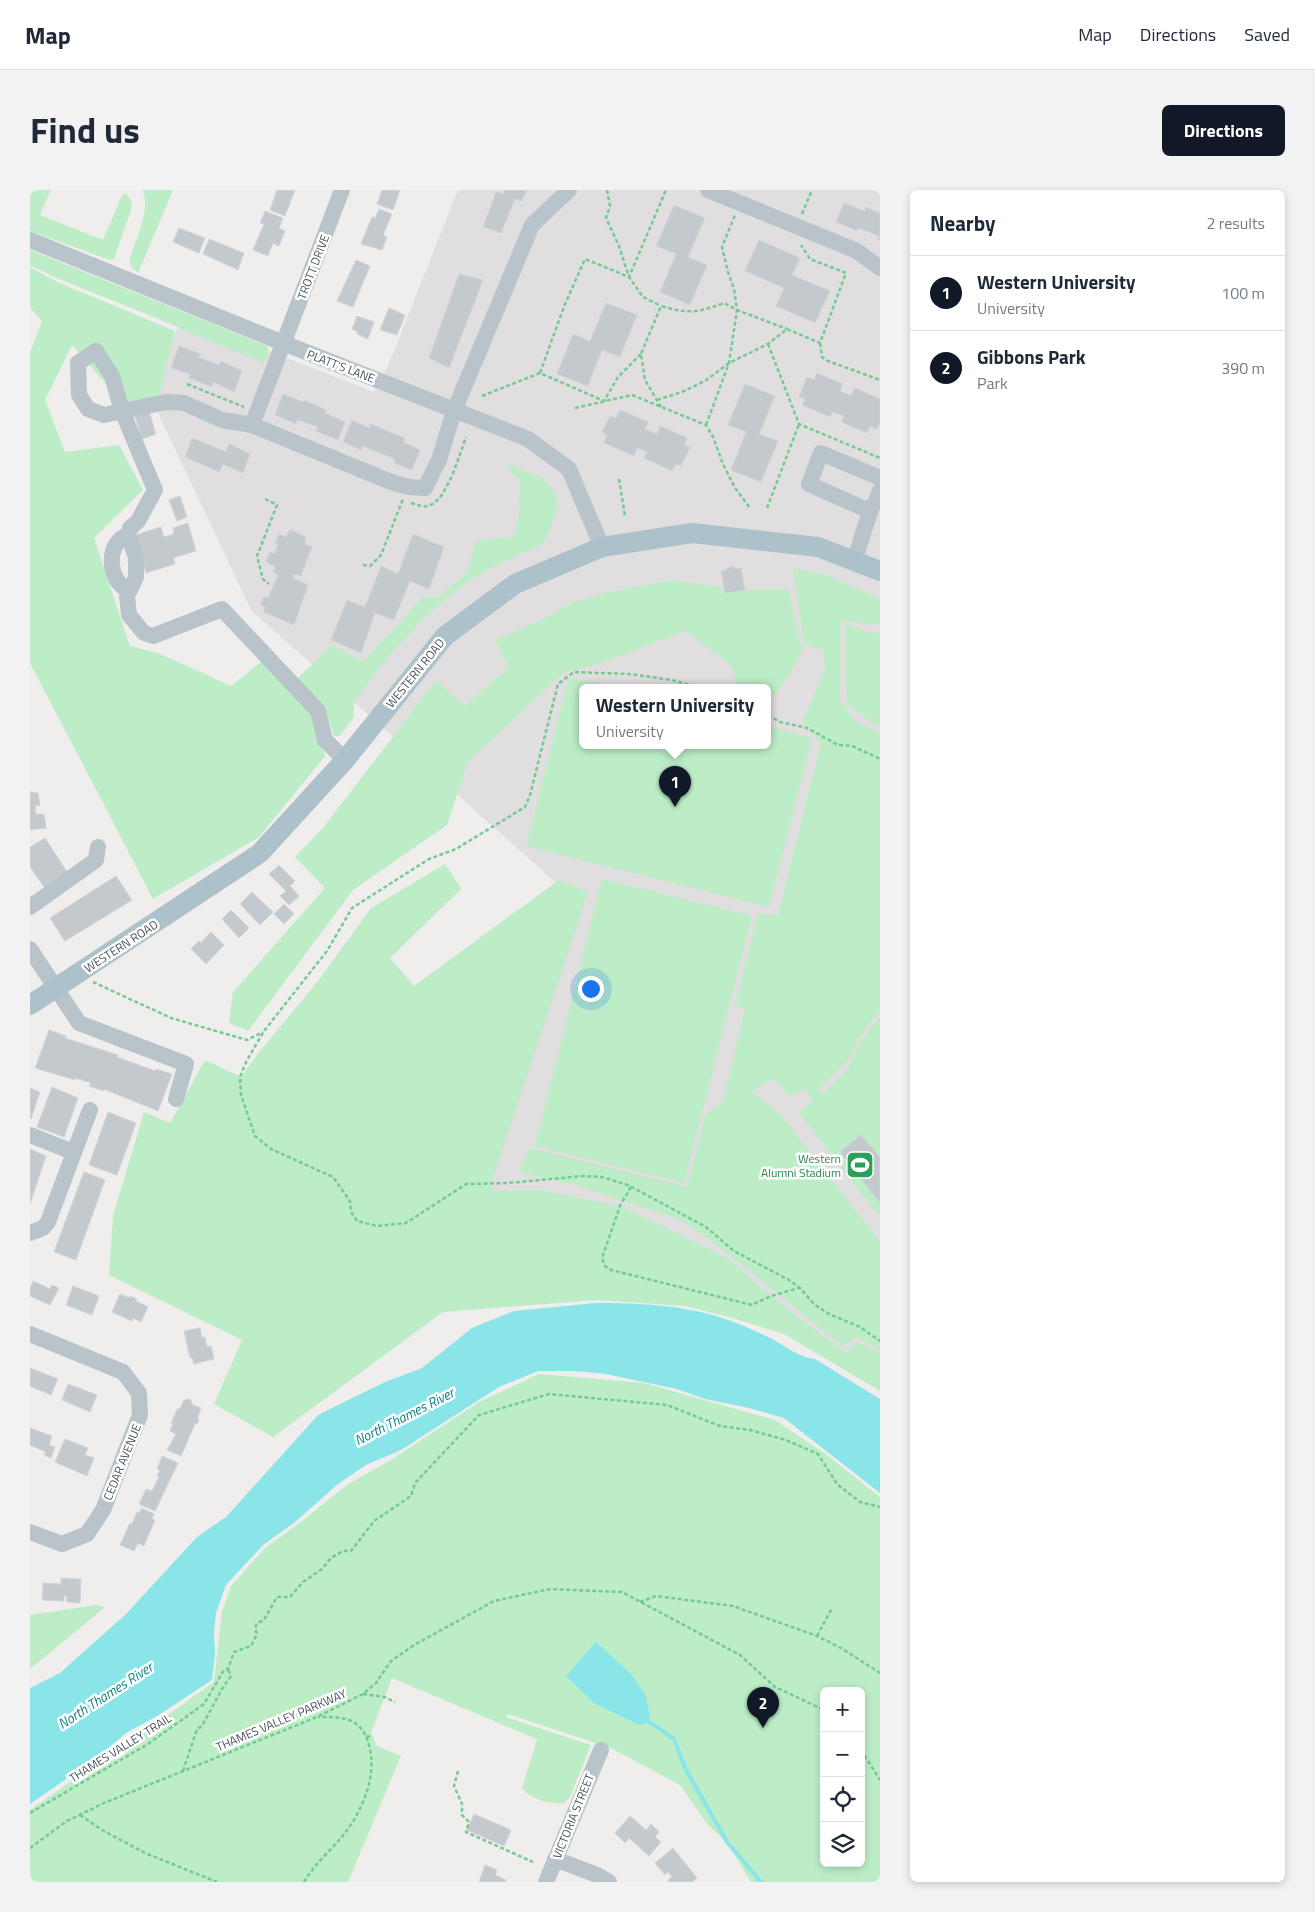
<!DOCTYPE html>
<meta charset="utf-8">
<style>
body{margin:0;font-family:"Titillium Web",sans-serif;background:#f2f2f3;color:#1f2937}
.controls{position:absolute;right:15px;bottom:15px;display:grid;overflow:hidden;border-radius:8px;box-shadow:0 2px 8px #0003}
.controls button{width:45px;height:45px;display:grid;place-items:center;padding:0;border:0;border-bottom:1px solid #e0e1e3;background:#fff;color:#1f2937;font:25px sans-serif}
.you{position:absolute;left:560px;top:798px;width:18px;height:18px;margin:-12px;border:4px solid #fff;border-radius:50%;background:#1a73e8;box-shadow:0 0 0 8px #1a73e833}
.badge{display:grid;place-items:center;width:32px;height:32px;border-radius:50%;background:#111827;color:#fff;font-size:16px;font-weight:700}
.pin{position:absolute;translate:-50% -41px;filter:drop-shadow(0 1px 2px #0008)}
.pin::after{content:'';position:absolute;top:26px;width:18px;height:15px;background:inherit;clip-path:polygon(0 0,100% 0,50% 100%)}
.popup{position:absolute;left:549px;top:494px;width:192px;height:65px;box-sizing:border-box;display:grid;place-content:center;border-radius:8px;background:#fff;filter:drop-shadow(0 1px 4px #0005);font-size:16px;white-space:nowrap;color:#747a83}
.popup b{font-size:19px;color:#1f2937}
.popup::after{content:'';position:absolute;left:50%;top:100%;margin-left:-10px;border:10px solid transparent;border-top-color:#fff}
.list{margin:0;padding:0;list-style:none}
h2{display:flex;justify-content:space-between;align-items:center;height:65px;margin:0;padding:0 20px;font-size:21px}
h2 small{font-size:16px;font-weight:400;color:#747a83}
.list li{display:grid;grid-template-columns:32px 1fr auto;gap:15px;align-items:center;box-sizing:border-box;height:75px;padding:0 20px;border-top:1px solid #e0e1e3}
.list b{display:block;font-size:19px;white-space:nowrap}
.list p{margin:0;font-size:16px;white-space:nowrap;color:#747a83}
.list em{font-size:16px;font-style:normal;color:#747a83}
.icon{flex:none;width:28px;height:28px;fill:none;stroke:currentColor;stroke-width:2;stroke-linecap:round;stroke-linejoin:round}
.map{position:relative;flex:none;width:850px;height:1692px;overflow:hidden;border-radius:8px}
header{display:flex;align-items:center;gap:30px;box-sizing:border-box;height:70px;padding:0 25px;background:#fff;border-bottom:1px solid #e0e1e3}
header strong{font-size:24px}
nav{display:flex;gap:28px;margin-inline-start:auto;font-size:18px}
.intro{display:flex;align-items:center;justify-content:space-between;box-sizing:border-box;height:120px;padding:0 30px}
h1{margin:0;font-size:35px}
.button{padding:12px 22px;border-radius:8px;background:#111827;color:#fff;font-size:18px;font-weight:700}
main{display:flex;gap:30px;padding:0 30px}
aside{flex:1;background:#fff;border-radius:8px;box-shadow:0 2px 8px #0003}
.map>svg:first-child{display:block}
.education{fill:#e1dedf;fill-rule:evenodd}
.green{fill:#bcedc7;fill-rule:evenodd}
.water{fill:#8ae5e9}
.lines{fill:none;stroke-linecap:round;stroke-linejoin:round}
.stream{stroke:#8ae5e9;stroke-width:4}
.building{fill:#c4c9cd;stroke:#d1d4d9}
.path{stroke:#75ca92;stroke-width:2.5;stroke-dasharray:4 2.5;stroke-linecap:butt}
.minor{stroke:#b9c4ca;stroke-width:16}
.major{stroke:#adc1cb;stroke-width:20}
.labels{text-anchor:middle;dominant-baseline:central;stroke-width:5;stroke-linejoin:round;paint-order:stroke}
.street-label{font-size:12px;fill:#46545a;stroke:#fff}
.leisure-label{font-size:12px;fill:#27864d;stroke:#fff;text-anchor:end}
.water-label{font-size:14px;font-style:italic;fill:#108085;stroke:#fff}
</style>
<header>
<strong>Map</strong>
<nav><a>Map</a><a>Directions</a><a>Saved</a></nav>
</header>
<div class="intro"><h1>Find us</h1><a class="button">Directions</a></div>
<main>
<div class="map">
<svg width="850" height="1692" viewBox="0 0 850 1692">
<rect width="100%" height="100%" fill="#f0eded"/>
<path class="education" d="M428 0H850V1188L787 1151 616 1103 423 1109 544 709 221 420 120 206 152 127 344 202 358 176ZM552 498H738V556H552Z"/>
<path class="green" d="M0 0H21L10 25 73 50 92 5 96 3 101 10 102 17 84 69 80 70 0 41Z
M112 0H143L108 83 101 76 100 68C106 49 122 17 112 0Z
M0 60 238 156 237 167 233 173 114 123 29 89 0 75Z
M0 77 27 92 145 141 129 205 97 218 42 155 15 210 35 262 89 255 113 300 64 348 100 456 128 463 201 496 231 472 282 524 295 566 229 647 123 709 0 473V163L12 131 0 118Z
M475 274 513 288 525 303 528 317 514 353 455 381 425 401 391 431 358 467 332 501 324 514 323 528 310 546H304L295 518 267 489 302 455 333 472 393 407H408L436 384 446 351 485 347 489 322 490 292Z
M763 379 793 384 850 409V434L839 435 811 429 810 509 826 532 850 543V820L831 845 817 872 788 899 792 904 818 878 827 858 841 837 850 827V1027L769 923 783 911 774 898 761 907 743 888 722 902 751 925 850 1052V1159L826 1147 813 1157 701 1066 653 1031 542 994 489 982 499 958 657 997 675 925 693 911 715 819 705 815 728 724 748 725 791 553 772 531 784 506 795 477 793 460 774 454Z
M642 390 706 400 758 399 772 461 759 485 738 513V498H708L701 475 656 441 561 476 534 482 438 572 417 635 323 700 218 841 199 833 203 802 295 698 265 667 292 639 406 491 435 516 479 477 465 450 510 431 541 413 575 403Z
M815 434 843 443H850V539L817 513 815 475Z
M539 487 585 498H552V556H738V536L782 548 739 717 496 656Z
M415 674 431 699 360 768 384 796 529 690 558 702 461 994 462 1001 509 1000 590 1016 696 1067 741 1106 815 1163 827 1152 850 1163V1201L754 1144 699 1127 655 1116 566 1110 413 1122 243 1247 184 1214 212 1150 79 1085 83 1026 114 922 140 933 175 870 211 887 230 861 288 791 341 718Z
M572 689 722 726 654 993 505 956Z
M509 1184 614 1193 745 1230 797 1265 850 1307V1692H721L697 1652 678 1635 650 1595 581 1558 478 1524 476 1527 561 1555 540 1607 534 1613C520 1614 501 1610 492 1598L507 1549 362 1488 341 1543 347 1556 371 1566 318 1692H0V1620L46 1588 95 1565 90 1559 184 1492 192 1422 201 1396 235 1358 271 1332 318 1294 361 1270 449 1212ZM794 1501H831V1673H794Z
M65 1415 75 1417 0 1479V1425Z"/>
<path class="water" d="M566 1113C609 1113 656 1115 698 1130 713 1135 729 1143 744 1150 756 1157 771 1168 785 1169L850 1209V1303L754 1228 719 1218 675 1209 647 1199 576 1184 545 1181H508L469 1197 371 1260 336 1275 308 1294 265 1332 233 1355 196 1395 186 1423 184 1442 185 1464 182 1490 127 1526 96 1543 68 1567 0 1614V1498L30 1483 96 1424 167 1347 196 1327 288 1225 355 1192 392 1178 442 1138 484 1121Z
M566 1452 602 1485 616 1506 621 1533 609 1535 564 1513 536 1486Z"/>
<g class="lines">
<path class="stream" d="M621 1533 644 1549 655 1578 697 1652 731 1692"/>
</g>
<path class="building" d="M247 0H265L255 26 240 20Z
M352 0H370L363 20 347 14Z
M474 0H497L492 11 485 9 471 43 453 37 466 2 473 4Z
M814 13 834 21 836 17 850 23V50L847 49 849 46 829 38 827 41 806 32Z
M644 15 675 28 658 67 677 75 660 115 630 102 646 64 626 56Z
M349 19 362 24 353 45 357 47 352 60 331 54 342 27 345 28Z
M235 21 253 28 249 38 255 41 249 56 243 53 238 66 223 60 234 34 230 33Z
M149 38 175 48 169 63 143 52Z
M179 49 214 63 208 80 173 64Z
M729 50 770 68 762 85 800 101 785 133 746 116 754 98 715 81Z
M326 70 340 76 323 117 307 111Z
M429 84 453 90 419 178 399 168Z
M576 113 607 125 590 167 572 160 558 196 527 184 543 144 560 151Z
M359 118 375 125 367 145 350 140Z
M327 126 344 132 338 149 327 144 328 142 322 139Z
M149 156 171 164 169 167 189 175 191 171 212 181 204 202 183 192 182 197 159 188 160 184 141 178Z
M787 183 813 194 810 201 821 206 825 198 850 209V233L847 239 840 236 837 243 811 232 814 226 803 222 800 227 772 215 775 209 769 207 777 187 784 190Z
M715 194 745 206 729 244 748 251 731 292 701 280 716 242 698 235Z
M253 204 273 212 274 210 296 220 295 223 315 232 308 250 286 241 288 237 267 230 266 234 245 225Z
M590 220 618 232 615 239 627 244 630 236 657 248 654 255 660 257 651 276 646 274 642 281 614 268 617 262 607 258 604 266 574 253 577 245 572 242 580 226 586 228Z
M119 221 126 244 112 249 105 226Z
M322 230 339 238 341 234 375 248 373 252 390 260 382 280 364 273 365 269 332 256 331 260 313 252Z
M162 248 196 262 199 254 220 264 213 283 193 274 189 282 155 267Z
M150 306 157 327 147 331 139 310Z
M158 333 166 361 143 368 145 374 116 383 105 345 131 337 134 347 144 344 143 338Z
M260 339 276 347 275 354 282 357 271 386 264 384 263 388 278 395 264 435 233 422 235 417 231 415 234 406 238 408 248 385 243 382 245 376 236 372 240 362 244 364 248 354 245 353 249 344 256 347Z
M383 344 414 357 399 399 380 391 364 430 345 423 331 463 301 450 317 410 335 417 351 376 368 384Z
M704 376 705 379 711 378 715 400 695 403 691 381 697 380V378Z
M0 602 8 603 10 615 5 616 6 624H14L16 638 0 640Z
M15 648 37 682 15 698 0 677V657Z
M249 675 265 691 260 696 269 706 259 715 250 706 256 701 239 684Z
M86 686 102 710 35 751 20 728Z
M222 702 243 722 230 735 210 714Z
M254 714 264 724 254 734 244 724Z
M201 720 219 738 209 748 192 729Z
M181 742 194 755 176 774 161 759 169 751 171 753Z
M19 840 36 846 35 848 88 865 87 867 125 881 126 879 142 884 128 921 74 899 73 901 59 896 61 893 45 888V890L5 878Z
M22 897 48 908 34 947 7 937Z
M0 898 10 902 1 929H0Z
M78 922 106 933 87 985 59 975Z
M831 945 850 967V1013L810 962Z
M0 959 16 966 0 1014Z
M54 982 75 990 46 1070 24 1062Z
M3 1091 20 1099 22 1095 29 1098 20 1115 0 1106V1098Z
M43 1096 69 1106 62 1125 36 1115Z
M90 1104 99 1108 100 1106 107 1109 106 1111 118 1117 111 1132 103 1128 102 1131 82 1122Z
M170 1138 172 1148 175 1147 177 1157 181 1156 184 1169 164 1174 162 1167 160 1168 154 1141Z
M0 1178 28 1189 21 1205 0 1196Z
M38 1194 67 1205 60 1222 32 1210Z
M160 1209 163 1215 171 1218 168 1227 169 1232 165 1234 151 1266 137 1260 146 1244 140 1241 143 1234 141 1233 148 1218 150 1219 154 1210Z
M0 1238 22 1246 19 1255 25 1257 21 1268 14 1265 16 1262 0 1255Z
M35 1249 58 1258 55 1265 64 1268 57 1286 25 1272Z
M132 1266 148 1273 125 1321 109 1314 116 1299 122 1301 129 1287 127 1286 130 1280 127 1279Z
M112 1318 124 1324 122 1329 125 1330 114 1356 108 1353 104 1361 90 1355 100 1333 102 1334 107 1322 109 1323Z
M31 1388 51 1389 50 1413 36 1412 37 1406H34V1411L12 1410 13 1393 31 1394Z
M444 1624 481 1640 474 1656 437 1640Z
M600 1626 616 1640 621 1634 629 1642 625 1647 631 1652 619 1666 599 1648 595 1653 585 1643Z
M643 1658 667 1688 662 1692H639L638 1690 642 1687 638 1682 635 1685 625 1673Z
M455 1675 467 1680 465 1685 476 1690 475 1692H449Z"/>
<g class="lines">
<path class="path" d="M577 0 580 16 576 28 589 56 599 87 636 0
M772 24 782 0
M790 153 792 167 798 171 850 190
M738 154 769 234 850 268
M510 183 535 114 555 69 599 87 613 107 631 116
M157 194 214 217
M452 206 510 183 574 211 588 187 611 164
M627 210 652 202 675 191 699 173 738 154 757 139 790 153 816 83 780 69 771 55
M631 217 615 190 611 164 631 116C659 124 667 123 694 113L707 120 757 139
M545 218 602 205 676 235 683 247 693 274 705 298 720 318
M676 235 699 173 707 120 704 99 698 82 692 57 705 25
M589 289 595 326
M235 309 247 315 227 366 233 389 239 394
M381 313C388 315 394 318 400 315 417 310 430 263 436 247
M737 318 769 234
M333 375 340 376 351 365 373 309
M671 498 642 490 600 484 544 482 528 494 500 605 495 617 426 659 399 669 322 718 297 761 234 841 216 872 210 887 211 905 225 946 241 959 303 987 320 1011 321 1022 327 1031 347 1036 376 1033 436 994 478 993 553 986 572 987 598 995 676 1037 704 1061 759 1090 770 1098 785 1115 799 1124 830 1137 850 1151
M738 525 750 532 777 538 808 555 822 556 850 569
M63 792 141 828 217 850 233 842
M601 997 590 1016 572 1068 575 1076 581 1080 722 1115 741 1106 769 1098
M610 1412 626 1406 703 1416 787 1446 811 1458 850 1483
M787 1446 802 1418
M333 1504 354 1507 365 1512
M336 1547 342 1546
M831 1560 850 1590
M153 1581 167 1539 172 1536 192 1499 201 1486 198 1479
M428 1581 424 1596 432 1614V1625L439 1632 436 1642 503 1672
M0 1623 118 1554 174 1514 194 1480 198 1479 204 1462 221 1456 227 1444 225 1438 227 1433 234 1430 247 1407H260L273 1392 292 1379 301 1368 313 1361H321L344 1331 381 1306 385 1293 449 1225 519 1204 637 1215 690 1236 720 1240 756 1250 788 1264 807 1294 830 1312 850 1317
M50 1625 72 1640 115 1663 187 1692
M0 1658 37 1631 74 1613 287 1527 333 1504 346 1493 361 1471 384 1455 464 1411 520 1399 592 1402 710 1465 745 1497 794 1520
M274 1692C284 1675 299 1662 311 1648 331 1624 348 1587 339 1555 331 1527 314 1527 288 1527"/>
<path class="minor" d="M678 0 827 61 850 78
M0 50 253 153 498 249 539 279 572 357
M222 235 312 0
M850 288 791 263 779 294 835 319C846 317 846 311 850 301
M98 345C80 352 78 374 87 390 89 395 95 398 99 402
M825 371 833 343 842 317
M315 570 295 550 288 521 192 419 123 446 114 443 99 425 97 406 106 387V367L98 345 100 338 108 331 125 300 92 221 82 186 66 161 48 173 49 205 58 219 74 225 136 212 154 213 192 230 222 235 361 292 379 297 395 298 409 270 424 221 502 35 539 0
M0 717 66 670 68 657
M0 759 49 833 156 874 146 909
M0 945 43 962
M0 1043 13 1038 18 1032 60 920
M0 1144 93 1182 109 1203 110 1225 73 1320 57 1344 32 1354 0 1342
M525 1669 567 1685 579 1692
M516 1692 571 1560"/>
<path class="major" d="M0 815 230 663 315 570 415 446 485 394 572 357 662 343 788 357 850 381"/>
</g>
<defs>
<symbol id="stadium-square" viewBox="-11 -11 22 22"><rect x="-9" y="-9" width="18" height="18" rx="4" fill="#2e9e5b" stroke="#fff"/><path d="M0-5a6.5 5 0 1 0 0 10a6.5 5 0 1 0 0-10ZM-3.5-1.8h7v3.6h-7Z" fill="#fff"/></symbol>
</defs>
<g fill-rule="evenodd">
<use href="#stadium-square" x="814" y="959" width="32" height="32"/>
</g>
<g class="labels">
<g class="street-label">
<text transform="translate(283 77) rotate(-69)">TROTT DRIVE</text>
<text transform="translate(311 176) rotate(21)">PLATT'S LANE</text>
<text transform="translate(385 483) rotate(-51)">WESTERN ROAD</text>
<text transform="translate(91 756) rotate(-33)">WESTERN ROAD</text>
<text transform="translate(92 1272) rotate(-68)">CEDAR AVENUE</text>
<text transform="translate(251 1530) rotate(-23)">THAMES VALLEY PARKWAY</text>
<text transform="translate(90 1558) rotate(-32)">THAMES VALLEY TRAIL</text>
<text transform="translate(543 1626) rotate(-68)">VICTORIA STREET</text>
</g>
<g class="leisure-label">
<text x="811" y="968">Western<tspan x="811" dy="14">Alumni Stadium</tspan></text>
</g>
<g class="water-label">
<text transform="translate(374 1226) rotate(-27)">North Thames River</text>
<text transform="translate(75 1505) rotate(-33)">North Thames River</text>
</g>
</g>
</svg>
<div class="controls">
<button>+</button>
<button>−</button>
<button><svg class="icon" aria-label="locate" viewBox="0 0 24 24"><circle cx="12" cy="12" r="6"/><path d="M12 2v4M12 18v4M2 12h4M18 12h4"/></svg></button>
<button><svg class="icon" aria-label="layers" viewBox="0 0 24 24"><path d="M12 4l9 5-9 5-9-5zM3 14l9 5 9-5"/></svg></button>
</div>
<div class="you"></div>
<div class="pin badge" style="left:645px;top:617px">1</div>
<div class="popup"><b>Western University</b>University</div>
<div class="pin badge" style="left:733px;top:1538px">2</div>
</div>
<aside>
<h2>Nearby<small>2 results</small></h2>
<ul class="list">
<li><span class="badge">1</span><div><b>Western University</b><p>University</p></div><em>100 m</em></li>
<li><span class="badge">2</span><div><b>Gibbons Park</b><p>Park</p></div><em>390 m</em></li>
</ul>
</aside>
</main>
